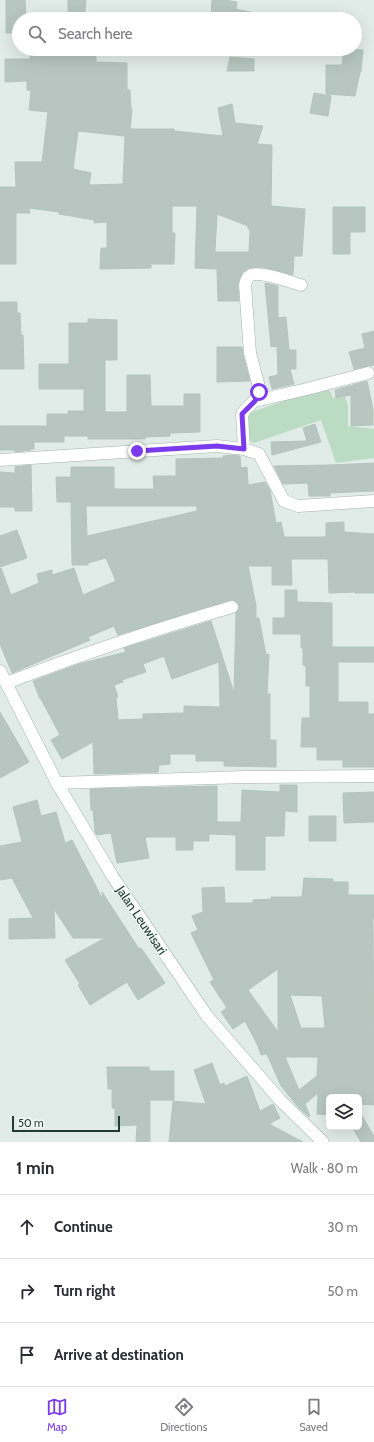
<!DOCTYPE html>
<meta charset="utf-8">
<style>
body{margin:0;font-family:Cabin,sans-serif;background:#f7f7f7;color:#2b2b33}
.controls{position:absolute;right:12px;bottom:12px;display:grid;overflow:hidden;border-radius:6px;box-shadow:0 4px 16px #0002}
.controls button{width:36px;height:36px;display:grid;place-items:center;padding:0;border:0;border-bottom:1px solid #e1e1e2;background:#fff;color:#2b2b33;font:20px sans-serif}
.scale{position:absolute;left:12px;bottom:10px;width:108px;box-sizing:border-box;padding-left:4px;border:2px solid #223c34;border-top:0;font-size:11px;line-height:14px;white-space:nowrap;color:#223c34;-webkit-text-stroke:3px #f2f8f5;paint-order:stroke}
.stop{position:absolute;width:12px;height:12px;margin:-9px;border:3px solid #7c3aed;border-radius:50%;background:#fff}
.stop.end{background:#7c3aed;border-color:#fff;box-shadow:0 1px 4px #0008}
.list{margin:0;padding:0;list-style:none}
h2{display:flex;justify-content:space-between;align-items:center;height:52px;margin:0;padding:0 16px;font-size:17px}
h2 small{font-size:13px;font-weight:400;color:#7c7c81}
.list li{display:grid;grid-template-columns:26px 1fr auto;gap:12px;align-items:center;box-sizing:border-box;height:64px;padding:0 16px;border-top:1px solid #e1e1e2}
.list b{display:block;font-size:15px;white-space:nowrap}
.list em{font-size:13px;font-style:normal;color:#7c7c81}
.icon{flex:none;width:22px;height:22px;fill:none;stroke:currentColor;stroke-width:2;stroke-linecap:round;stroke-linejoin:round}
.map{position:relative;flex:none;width:374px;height:1142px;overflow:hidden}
.search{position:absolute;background:#fff;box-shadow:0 4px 16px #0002;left:12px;right:12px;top:12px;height:44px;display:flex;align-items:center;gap:10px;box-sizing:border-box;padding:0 14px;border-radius:22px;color:#7c7c81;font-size:15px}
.sheet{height:244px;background:#fff}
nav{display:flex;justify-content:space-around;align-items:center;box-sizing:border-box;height:56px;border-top:1px solid #e1e1e2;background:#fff;font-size:11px;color:#7c7c81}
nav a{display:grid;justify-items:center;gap:2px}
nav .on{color:#7c3aed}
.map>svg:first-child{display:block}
.green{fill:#bbdcc3}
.building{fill:#b7c6c0;stroke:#b4c5be;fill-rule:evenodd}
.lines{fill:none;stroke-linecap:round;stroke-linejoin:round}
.street-casing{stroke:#a4b3ae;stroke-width:13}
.secondary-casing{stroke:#a0b7ae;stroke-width:13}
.street{stroke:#fff;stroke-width:12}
.secondary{stroke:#fff;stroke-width:12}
.route{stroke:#7c3aed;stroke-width:5}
.labels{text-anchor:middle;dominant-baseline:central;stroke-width:3;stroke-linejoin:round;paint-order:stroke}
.street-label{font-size:13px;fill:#223c34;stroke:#f2f8f5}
</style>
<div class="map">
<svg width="374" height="1142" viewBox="0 0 374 1142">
<rect width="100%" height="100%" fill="#e1ebe7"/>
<path class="green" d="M327 386 333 398 345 397 348 405V426L374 429V458L336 463 321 420 254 443 249 440V413Z"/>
<path class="building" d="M6 0H25L26 19H19V33H6Z
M68 0H86L84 19H68Z
M212 0H225L237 2 236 9 259 14V19H211Z
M30 49H96V62L127 63V90H130L131 109H132L130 129H174V131L223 136 218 108 232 104 235 123 263 126 257 144 272 145 271 206 305 209 302 256H294L293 275 263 267 249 268 243 272 239 280 238 286 239 301H218L217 269 195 268 197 206H172V233H175L174 264H151V268L100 269 101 248H107V222L94 223V220L59 214V212L29 208 30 213H16V264H0V187H16L15 162H42L48 112 29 110 31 90H27V81L5 82V59H30ZM78 131 125 136 123 184 89 185 91 173 73 169ZM217 214 248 226V229L250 230 249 252H215Z
M344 49 363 50 361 72H360L355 96 326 94V65H342Z
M230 57 254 59V71H227Z
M314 93 331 96 328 116 310 113Z
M333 207H365V232H350V254H333Z
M265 283 278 286V318L286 317 289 350H296V369H290L294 384 272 389 269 377 278 375 277 346 271 347Z
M0 302H17V313H20L21 335H23L24 369H0Z
M88 319 117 320V360H105V412H127V375H150L151 406H184V394H200V432L170 433V436L145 437V439H88V436H64V442H34V449H31V450L15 452V450H0V426H47V414H68V411H84V389H39V364H69V323H88Z
M374 331V365L369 366 368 360 367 361 368 366 354 369 349 352 365 348 362 334Z
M217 347H242L243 355 250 381 217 382Z
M367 381 373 409V425L351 426V395L336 398 335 390Z
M315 424 321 442 272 455 271 442 307 441 303 428Z
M232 455 240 456 241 468 247 467 248 485 265 482 270 490 276 523 281 522 284 537H326V523L344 522V532L374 534V593H355V592L329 593 328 559H291L292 585H272V566H248L256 605V618H259L266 655 269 654 267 694H270V740H276V767L224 766V761H196V754H170V764L159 765 158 772 94 774 93 742 62 759 51 740 60 735 41 699H40L33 681 79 664 126 652 124 648 211 621 234 693 236 613 239 609V605L234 600H230L118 635 114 626 88 637 90 640 12 673 0 644V569L1 568 11 595 39 583 37 574 52 570V575L74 568 83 595 116 581 106 558 88 563V565H72L71 502H57L56 477H71V467H114V489H154L153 476H176V459L223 458V456ZM86 506H197V511L87 536ZM164 656 172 679 219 662 220 707 184 706V713L143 714V719L118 720 116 698 118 697 114 685 123 682 122 680 146 672 143 664Z
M374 463V491L330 493V496H309L308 483 283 484 274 466 330 465Z
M31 465 32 511H15V507H0V472L15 473V467Z
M17 530 27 558 0 567V536Z
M285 590H297V602L332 603V647H374V662H338V702H368V714H374V767H343V760H317V747H301L302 718H310V686H306V666L303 665V648H301V634H273V618H285Z
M0 712 29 762 0 778Z
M280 785H297V812L285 811 284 836H265V870H236V835L209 834V841H193V850H176V837H145L149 858 117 863 111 833 97 835 95 832 93 810H91L90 789 217 786V822H241L242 790 280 792Z
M374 792V822L344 823 343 793Z
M37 800 41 816 56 812 65 843 72 840 103 900 102 892 139 949 141 948 165 983 138 1000 127 982 90 1005 78 985 80 984 65 960 105 938H73L54 909 55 938 9 939V919L33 918 12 878 0 880V846L22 842 13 807Z
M309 816H336V841H309Z
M304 878 333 879V882H348V895H374V918H373L374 1105 359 1104V1097H329V1115L317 1114 318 1093 305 1104 310 1116 309 1117 299 1108 281 1086 267 1054 261 1055 258 1046 245 1021 233 1029 221 1012 227 1008 210 982 214 980 191 933 198 930 192 916 203 912 202 888 224 887 225 903H253V900L271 899V897H302ZM278 969V1032L248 990ZM290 995 322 996 325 1028H301ZM285 1057H318L317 1076 299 1090Z
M212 1063 220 1085 224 1083 225 1086 247 1076 260 1111 273 1104 280 1118 269 1124 303 1142H169L173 1101 206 1104 194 1070Z
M107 1067H149V1071H174V1100H150V1142H136L137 1125 115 1126V1108H112V1089H108Z
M359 1111 374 1136V1142H361L352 1127H359Z"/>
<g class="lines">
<defs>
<path id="street" d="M255 401 307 389 368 373
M244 449 242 414C249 404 259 401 259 387L250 353 245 285C246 281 247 277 251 275 261 271 290 282 301 285
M0 460 217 446 244 449 259 454 284 501 298 506 374 501
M6 683C80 655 155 629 232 607
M57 783 244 777 374 776"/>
<path id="secondary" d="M0 671 57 783 113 877 207 1016 280 1100 323 1142"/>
</defs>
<use href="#street" class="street-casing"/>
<use href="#secondary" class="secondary-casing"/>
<use href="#street" class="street"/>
<use href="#secondary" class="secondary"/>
</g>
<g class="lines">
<path class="route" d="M137 451 217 446 244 449 242 414 255 401 259 392"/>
</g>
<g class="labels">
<g class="street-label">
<text transform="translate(142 920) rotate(56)">Jalan Leuwisari</text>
</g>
</g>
</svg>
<div class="controls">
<button><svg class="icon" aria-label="layers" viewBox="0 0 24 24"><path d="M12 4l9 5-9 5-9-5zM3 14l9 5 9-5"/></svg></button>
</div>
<div class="scale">50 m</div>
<div class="stop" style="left:259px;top:392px"></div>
<div class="stop end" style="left:137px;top:451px"></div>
<div class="search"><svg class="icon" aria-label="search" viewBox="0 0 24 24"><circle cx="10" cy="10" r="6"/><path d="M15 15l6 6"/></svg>Search here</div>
</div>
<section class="sheet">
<h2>1 min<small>Walk · 80 m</small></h2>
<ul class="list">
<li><svg class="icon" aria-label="ahead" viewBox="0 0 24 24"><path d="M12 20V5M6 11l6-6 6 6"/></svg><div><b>Continue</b></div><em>30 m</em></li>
<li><svg class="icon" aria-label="right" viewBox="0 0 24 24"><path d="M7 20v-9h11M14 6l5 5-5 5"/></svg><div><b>Turn right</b></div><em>50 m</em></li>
<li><svg class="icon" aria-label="arrive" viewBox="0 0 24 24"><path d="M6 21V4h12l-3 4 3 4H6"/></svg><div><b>Arrive at destination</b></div></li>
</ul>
</section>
<nav>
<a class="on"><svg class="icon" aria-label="map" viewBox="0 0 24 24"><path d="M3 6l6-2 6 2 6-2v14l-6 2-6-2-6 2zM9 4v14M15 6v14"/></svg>Map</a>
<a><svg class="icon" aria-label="directions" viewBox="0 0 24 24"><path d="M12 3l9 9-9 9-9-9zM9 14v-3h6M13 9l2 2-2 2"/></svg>Directions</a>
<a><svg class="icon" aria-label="saved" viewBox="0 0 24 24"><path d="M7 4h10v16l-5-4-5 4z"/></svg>Saved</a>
</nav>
